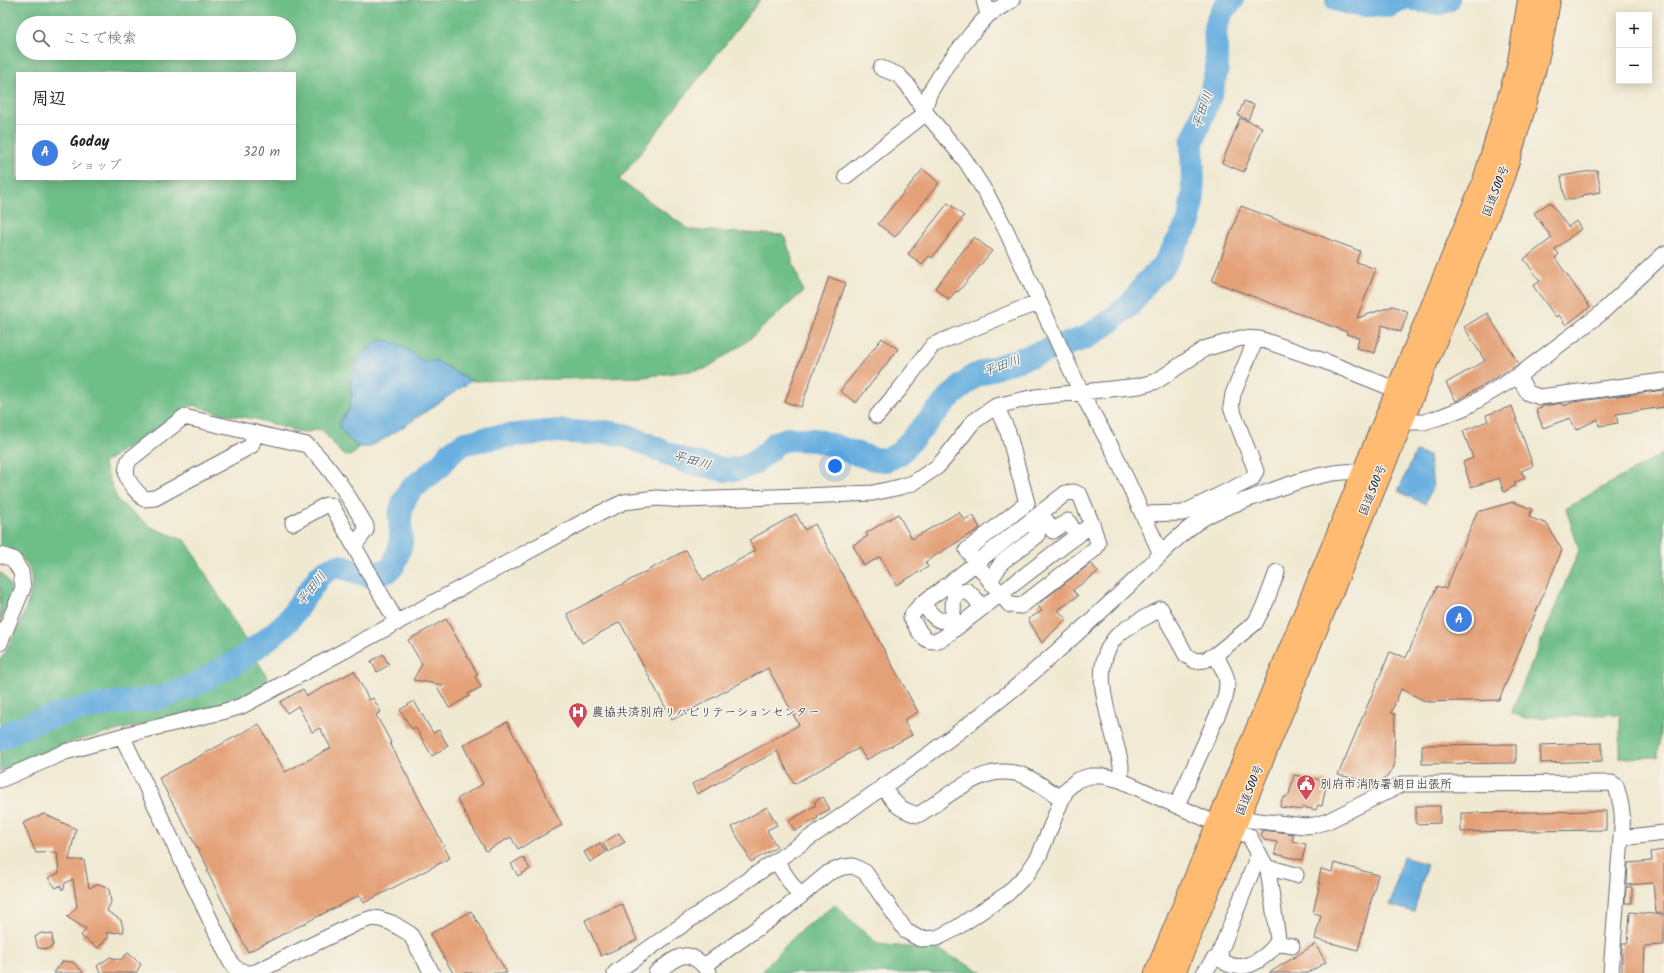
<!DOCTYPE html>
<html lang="ja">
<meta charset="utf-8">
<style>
body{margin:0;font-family:Kalam,"Klee One",sans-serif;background:#f2f2f2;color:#202124}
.controls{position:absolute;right:12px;top:12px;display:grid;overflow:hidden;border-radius:0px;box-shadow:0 2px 10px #0003}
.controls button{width:36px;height:36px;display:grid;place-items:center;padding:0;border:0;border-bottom:1px solid #e0e0e0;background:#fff;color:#202124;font:20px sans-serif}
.you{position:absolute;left:835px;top:466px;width:14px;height:14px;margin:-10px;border:3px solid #fff;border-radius:50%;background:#1a73e8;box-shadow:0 0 0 6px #1a73e833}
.badge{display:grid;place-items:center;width:26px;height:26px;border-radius:50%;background:#d1495b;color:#fff;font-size:13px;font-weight:700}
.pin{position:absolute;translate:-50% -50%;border:2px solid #fff;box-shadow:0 1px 4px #0006}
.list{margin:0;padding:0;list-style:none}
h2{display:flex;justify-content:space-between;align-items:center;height:52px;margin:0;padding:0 16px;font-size:17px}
h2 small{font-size:13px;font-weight:400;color:#757577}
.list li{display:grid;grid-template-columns:26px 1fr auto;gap:12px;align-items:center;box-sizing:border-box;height:56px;padding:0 16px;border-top:1px solid #e0e0e0}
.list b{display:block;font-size:15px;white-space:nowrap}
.list p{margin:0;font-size:13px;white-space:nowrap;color:#757577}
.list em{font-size:13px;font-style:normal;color:#757577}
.icon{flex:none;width:22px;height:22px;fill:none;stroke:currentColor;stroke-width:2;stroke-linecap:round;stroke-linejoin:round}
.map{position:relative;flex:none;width:1664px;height:973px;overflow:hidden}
.search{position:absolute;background:#fff;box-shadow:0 2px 10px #0003;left:16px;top:16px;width:280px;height:44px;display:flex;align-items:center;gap:10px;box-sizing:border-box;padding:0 14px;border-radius:22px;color:#757577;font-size:15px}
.panel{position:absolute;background:#fff;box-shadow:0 2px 10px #0003;left:16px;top:72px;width:280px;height:108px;border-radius:0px}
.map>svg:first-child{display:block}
.forest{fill:#6ebe88;stroke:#487062;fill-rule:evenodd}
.water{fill:#68afdf;stroke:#45688d}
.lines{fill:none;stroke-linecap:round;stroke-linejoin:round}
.river{stroke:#68afdf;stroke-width:24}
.building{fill:#e4a178}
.minor-casing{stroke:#6a6870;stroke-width:17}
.highway-casing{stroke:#6a6870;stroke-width:24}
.minor{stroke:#fff;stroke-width:15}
.highway{stroke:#ffbb71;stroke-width:22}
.labels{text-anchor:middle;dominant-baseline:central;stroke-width:3;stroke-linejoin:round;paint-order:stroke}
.street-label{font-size:12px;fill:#22223b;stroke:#f7f3e8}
.poi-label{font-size:12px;fill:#22223b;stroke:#f7f3e8;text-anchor:start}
.water-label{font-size:13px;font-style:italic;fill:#3a5374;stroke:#f7f3e8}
</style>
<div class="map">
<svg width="1664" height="973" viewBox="0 0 1664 973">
<rect width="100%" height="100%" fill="#f7f3e8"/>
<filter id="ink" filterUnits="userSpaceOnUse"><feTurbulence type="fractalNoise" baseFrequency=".025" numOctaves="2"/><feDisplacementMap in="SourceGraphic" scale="8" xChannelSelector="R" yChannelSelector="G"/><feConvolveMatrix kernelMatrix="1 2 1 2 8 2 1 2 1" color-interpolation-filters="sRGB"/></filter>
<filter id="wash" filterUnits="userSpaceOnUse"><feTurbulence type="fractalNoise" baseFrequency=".012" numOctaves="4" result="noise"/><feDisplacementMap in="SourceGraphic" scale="16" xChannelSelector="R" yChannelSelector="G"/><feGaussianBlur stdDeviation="0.9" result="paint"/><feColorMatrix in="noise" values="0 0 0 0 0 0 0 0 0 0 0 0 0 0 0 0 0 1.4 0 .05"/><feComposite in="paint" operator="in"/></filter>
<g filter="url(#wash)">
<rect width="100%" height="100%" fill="#f0e9d2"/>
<path class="forest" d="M0 0H760L619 180 690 230 784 235 803 292 745 343 705 369 643 377 471 381 437 361 424 362 402 346 349 380C353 398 352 406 341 420L349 439 358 447 356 452 349 456 342 454 321 429 303 433 256 419 222 414 193 405 103 463 118 501 151 527 186 541 270 682 231 703 66 743 0 772V660L4 655C16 629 47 583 22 558 16 552 8 548 0 547ZM23 23H289V53H23ZM17 73H295V179H17Z
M1664 453V716L1661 721 1658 757 1620 758V714L1525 718 1511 713 1579 550 1566 508Z
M0 572C19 589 8 603 0 623Z
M835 905 877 944 939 950 983 973H762L766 966 802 929Z"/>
<path class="water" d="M380 340 389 341 402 346 424 362 437 361 471 381 400 429 370 447H358L349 439 340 428 341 420 349 410 352 395 349 381 355 366 365 351Z
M1416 452 1429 456 1433 485 1425 504 1398 491Z
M1403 857 1427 864 1414 912 1390 905Z"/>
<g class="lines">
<path class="river" d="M1337 0 1352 4 1388 6 1401 0
M1417 0 1440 3 1448 0
M0 739 18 729 41 720 76 710 103 705 160 698 196 684 238 661 270 637 288 621 320 575 329 569 339 566 367 575 388 571 393 566 396 559 401 543 400 515 403 503 410 490 439 467 450 453 465 443 496 437 558 431 585 433 606 432 628 436 684 461 726 470 738 469 752 464 769 451 775 443 788 439 814 440 832 445 851 452 874 459 886 460 899 454 949 398 974 376 1000 366 1085 338 1104 326 1131 304 1146 283 1164 265 1189 222 1193 194 1192 142 1211 93 1217 69 1215 27 1223 9 1232 0"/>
</g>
<g id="blocks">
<path class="building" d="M1244 101 1254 105 1248 120 1238 115Z
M1240 118 1262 127 1244 172 1222 163Z
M923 169 939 183 895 237 878 224Z
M1597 170 1601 192 1582 195 1583 197 1565 200 1561 176Z
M1550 202 1568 227 1576 221 1581 229 1555 249 1559 254 1555 258 1590 307 1566 325 1559 315 1556 317 1533 286 1540 281 1524 259 1552 238 1534 213Z
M948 203 964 216 932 258 929 256 922 265 908 254Z
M1241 206 1360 251 1356 262 1376 269 1357 318 1393 306 1408 312 1401 332 1382 325 1375 353 1356 348 1359 338 1346 334 1347 332 1212 281Z
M974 237 992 251 958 292 956 291 949 300 935 288 956 262 955 261Z
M829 277 846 283 801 407 785 402Z
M1487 313 1519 364 1456 401 1446 383 1485 361 1464 327Z
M882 338 898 349 856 403 840 391Z
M1664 390V407L1616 414 1618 423 1599 426 1598 419 1576 430 1570 418 1543 428 1536 410 1542 408 1541 406H1543L1562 403 1564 406 1573 402Z
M1512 406 1533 466 1521 471 1525 478 1514 483 1516 485 1504 492 1499 478 1471 487 1463 462 1473 458 1463 431 1488 421 1486 415Z
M1513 502 1532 509 1529 517 1547 524 1562 550 1499 700 1427 702 1401 689 1391 713 1395 714 1394 767 1387 777 1378 783 1338 775 1390 652 1406 658 1437 586 1446 589 1477 512Z
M959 512 964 520 973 515 980 528 925 562 928 567 896 585 880 557 864 566 853 545 868 536 866 533 898 514 912 539Z
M796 514 805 530 815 524 918 712 904 720 912 735 866 760 859 748 794 784 777 751 697 794 692 784 799 725 768 668 672 720 620 622 582 643 567 614 686 550 703 580 755 551 749 540Z
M1091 563 1098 572 1073 590 1078 596 1058 610 1066 619 1042 643 1028 619 1042 611 1037 605Z
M446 619 478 675 475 676 481 687 468 694 469 696 449 708 438 688 443 685 413 680 422 664 408 640Z
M383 654 389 665 377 672 371 661Z
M354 671 369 700 373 698 381 712 376 715 391 742 390 743 450 858 364 903 360 895 248 952 207 871 209 870 159 778 259 724 285 772 331 748 320 728 312 732 298 706 287 713 280 702 303 689 307 696Z
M414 701 433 733 439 730 448 746 432 756 415 727 412 729 400 710Z
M507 722 562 825 518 849 511 837 486 851 457 799 483 784 463 745Z
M1602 743V761L1541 763 1540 745Z
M1516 744V763L1422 764V745Z
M1294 775 1327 781 1322 806 1318 805 1316 810 1303 807 1302 810 1280 807 1282 799 1289 795Z
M823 797 830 809 817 816 818 818 795 831 789 821 816 805 814 802Z
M1416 806H1440V823L1416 824Z
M767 807 777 825 767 830 777 847 751 862 732 827Z
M1606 811V830L1461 832V813Z
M44 814 76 829 69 860H84L89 888 99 884 109 888 111 902 107 911 121 920 124 932 106 933 109 936 98 948 81 936 86 929 67 917 77 907 73 879 65 883 64 889H61V885L56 888 48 878 59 873 57 852 36 853 23 823Z
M1262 830 1294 834 1292 841 1306 844 1302 860 1275 854 1277 842 1264 840 1260 833 1262 832Z
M619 833 625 842 608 852 603 843Z
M600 843 606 852 590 862 584 852Z
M1664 850V913H1656L1653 883 1627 885 1628 863 1652 861 1651 852Z
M523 857 530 869 518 876 511 864Z
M1334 863 1378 875 1358 950 1315 939 1321 915 1313 913 1320 883H1318L1321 869 1332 872Z
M1626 887H1632V903H1625Z
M622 904 637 940 601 956 585 920Z
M471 911 507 973H453L430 934Z
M1630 912 1664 915V945L1645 946 1644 973H1622V943H1628Z
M41 933 52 934 53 946 47 949 38 948 35 937Z
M1315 944 1326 962 1308 973H1269Z
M128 953 141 964 136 973H100L97 966 110 957 120 960Z
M63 961 73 962 84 973H54Z"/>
</g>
</g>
<g filter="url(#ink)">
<use href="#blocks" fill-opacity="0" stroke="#6a6870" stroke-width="1"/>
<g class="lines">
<defs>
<path id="minor" d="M984 0 988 15
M881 68 898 75 907 84 926 113 965 160 986 193 1005 228 1081 392 1114 452 1161 554
M924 109 930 92 946 66 972 33 988 15 1012 0
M846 176 926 113
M1518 376 1528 393 1540 397 1664 381
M996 406 1008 432 1027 503 967 550C981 569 994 588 1010 605L1021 606 1095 549 1098 543 1092 524 1080 495 1074 492 1066 493C1028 523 989 553 950 583 938 593 918 603 911 617 916 626 922 642 934 641 937 641 941 639 943 638L1092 524
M877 416 900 389 933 345 1018 310 1040 303
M1401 422H1424L1440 417 1466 407 1518 376 1599 315 1664 254
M256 433 251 446 155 498 144 499C132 487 121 477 129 460L184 417 307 445C332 468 349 497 366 526V530L354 546 397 623
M1041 513 1053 531 1068 521 1077 536
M1143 514 1183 513 1252 479 1256 471 1231 407 1233 394 1256 339
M293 523 326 505 332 506 354 546
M0 555 13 559 21 572 23 588 0 643
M990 581 1002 562 1037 536 1038 532 1031 521
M923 604C929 611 937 625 948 619 952 617 953 616 953 612 954 607 952 600 955 596 958 593 963 592 967 591L975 598 982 608
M122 736 230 961 234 967 246 973
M0 780 65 752 136 732 222 712 242 706 594 516 624 502 657 498 683 500 805 496 873 493 900 487 913 483 937 467 946 457 973 422 996 406 1035 397 1139 386 1157 381 1204 349 1241 338 1260 339 1324 361 1397 390 1405 392
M1120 780C1121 776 1121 770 1121 765 1114 727 1085 669 1117 636 1129 624 1147 617 1161 609L1186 655 1195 661 1205 660 1215 655 1255 623 1265 604 1277 572
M883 786C894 803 897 809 918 815 950 796 985 760 1025 776 1038 782 1050 791 1062 799
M1177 805 1225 698C1230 677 1225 673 1215 655
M1230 813 1250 820 1305 826 1315 825 1328 821 1402 784 1612 783 1616 786C1622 806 1624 817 1621 838L1611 973
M1621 838 1664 833
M776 861 800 897
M1268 870 1274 869 1296 875
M1277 943 1292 946
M704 966 786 908 828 873 843 867 853 866 865 872 906 931 920 939 937 938 955 929 1007 894 1027 874 1039 856 1062 799 1067 789 1077 780 1090 776H1104L1120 780 1217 824 1249 836 1268 870 1278 939C1275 950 1255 965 1244 966 1234 968 1220 964 1220 952L1259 853
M250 973 256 972 357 923 372 918 380 919 392 923 410 934 432 973
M615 973C746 877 885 793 1011 691 1055 655 1096 616 1137 578 1158 558 1177 535 1202 519 1217 509 1235 504 1252 498 1284 486 1329 468 1363 472
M656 973C679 955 688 946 709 972
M1204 973 1213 960 1220 957"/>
<path id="highway" d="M1156 973 1484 181 1518 67 1529 0
M1174 973 1503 177C1521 119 1540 60 1549 0"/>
</defs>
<use href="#minor" class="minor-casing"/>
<use href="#highway" class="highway-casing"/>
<use href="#minor" class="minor"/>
<use href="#highway" class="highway"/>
</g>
</g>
<defs>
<symbol id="hospital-pin" viewBox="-11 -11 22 30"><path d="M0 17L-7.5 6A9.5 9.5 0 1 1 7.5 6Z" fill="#d1495b" stroke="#f7f3e8"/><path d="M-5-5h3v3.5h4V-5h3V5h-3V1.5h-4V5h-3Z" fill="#fff"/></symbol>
<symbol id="civic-pin" viewBox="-11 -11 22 30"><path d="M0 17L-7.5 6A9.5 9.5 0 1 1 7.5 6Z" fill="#d1495b" stroke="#f7f3e8"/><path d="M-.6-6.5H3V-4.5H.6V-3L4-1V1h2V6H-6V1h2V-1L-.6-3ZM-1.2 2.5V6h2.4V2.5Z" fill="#fff"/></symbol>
</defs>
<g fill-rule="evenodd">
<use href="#hospital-pin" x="567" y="701" width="22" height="30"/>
<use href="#civic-pin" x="1295" y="773" width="22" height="30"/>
</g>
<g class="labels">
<g class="street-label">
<text transform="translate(1496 191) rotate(-69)">国道500号</text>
<text transform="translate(1373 490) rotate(-68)">国道500号</text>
<text transform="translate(1250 790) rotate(-68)">国道500号</text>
</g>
<g class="poi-label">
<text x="592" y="712">農協共済別府リハビリテーションセンター</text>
<text x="1320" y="784">別府市消防署朝日出張所</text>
</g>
<g class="water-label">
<text transform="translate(1203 110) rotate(-71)">平田川</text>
<text transform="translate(1002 366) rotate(-19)">平田川</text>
<text transform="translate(692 461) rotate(16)">平田川</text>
<text transform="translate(312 589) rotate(-51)">平田川</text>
</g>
</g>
</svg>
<div class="controls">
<button>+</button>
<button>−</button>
</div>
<div class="you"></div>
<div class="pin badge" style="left:1459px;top:619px;background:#3f7fe0">A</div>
<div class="search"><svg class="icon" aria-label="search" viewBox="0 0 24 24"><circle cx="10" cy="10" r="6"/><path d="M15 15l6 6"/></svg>ここで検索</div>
<section class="panel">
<h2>周辺<small></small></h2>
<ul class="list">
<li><span class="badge" style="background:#3f7fe0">A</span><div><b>Goday</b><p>ショップ</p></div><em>320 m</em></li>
</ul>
</section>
</div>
